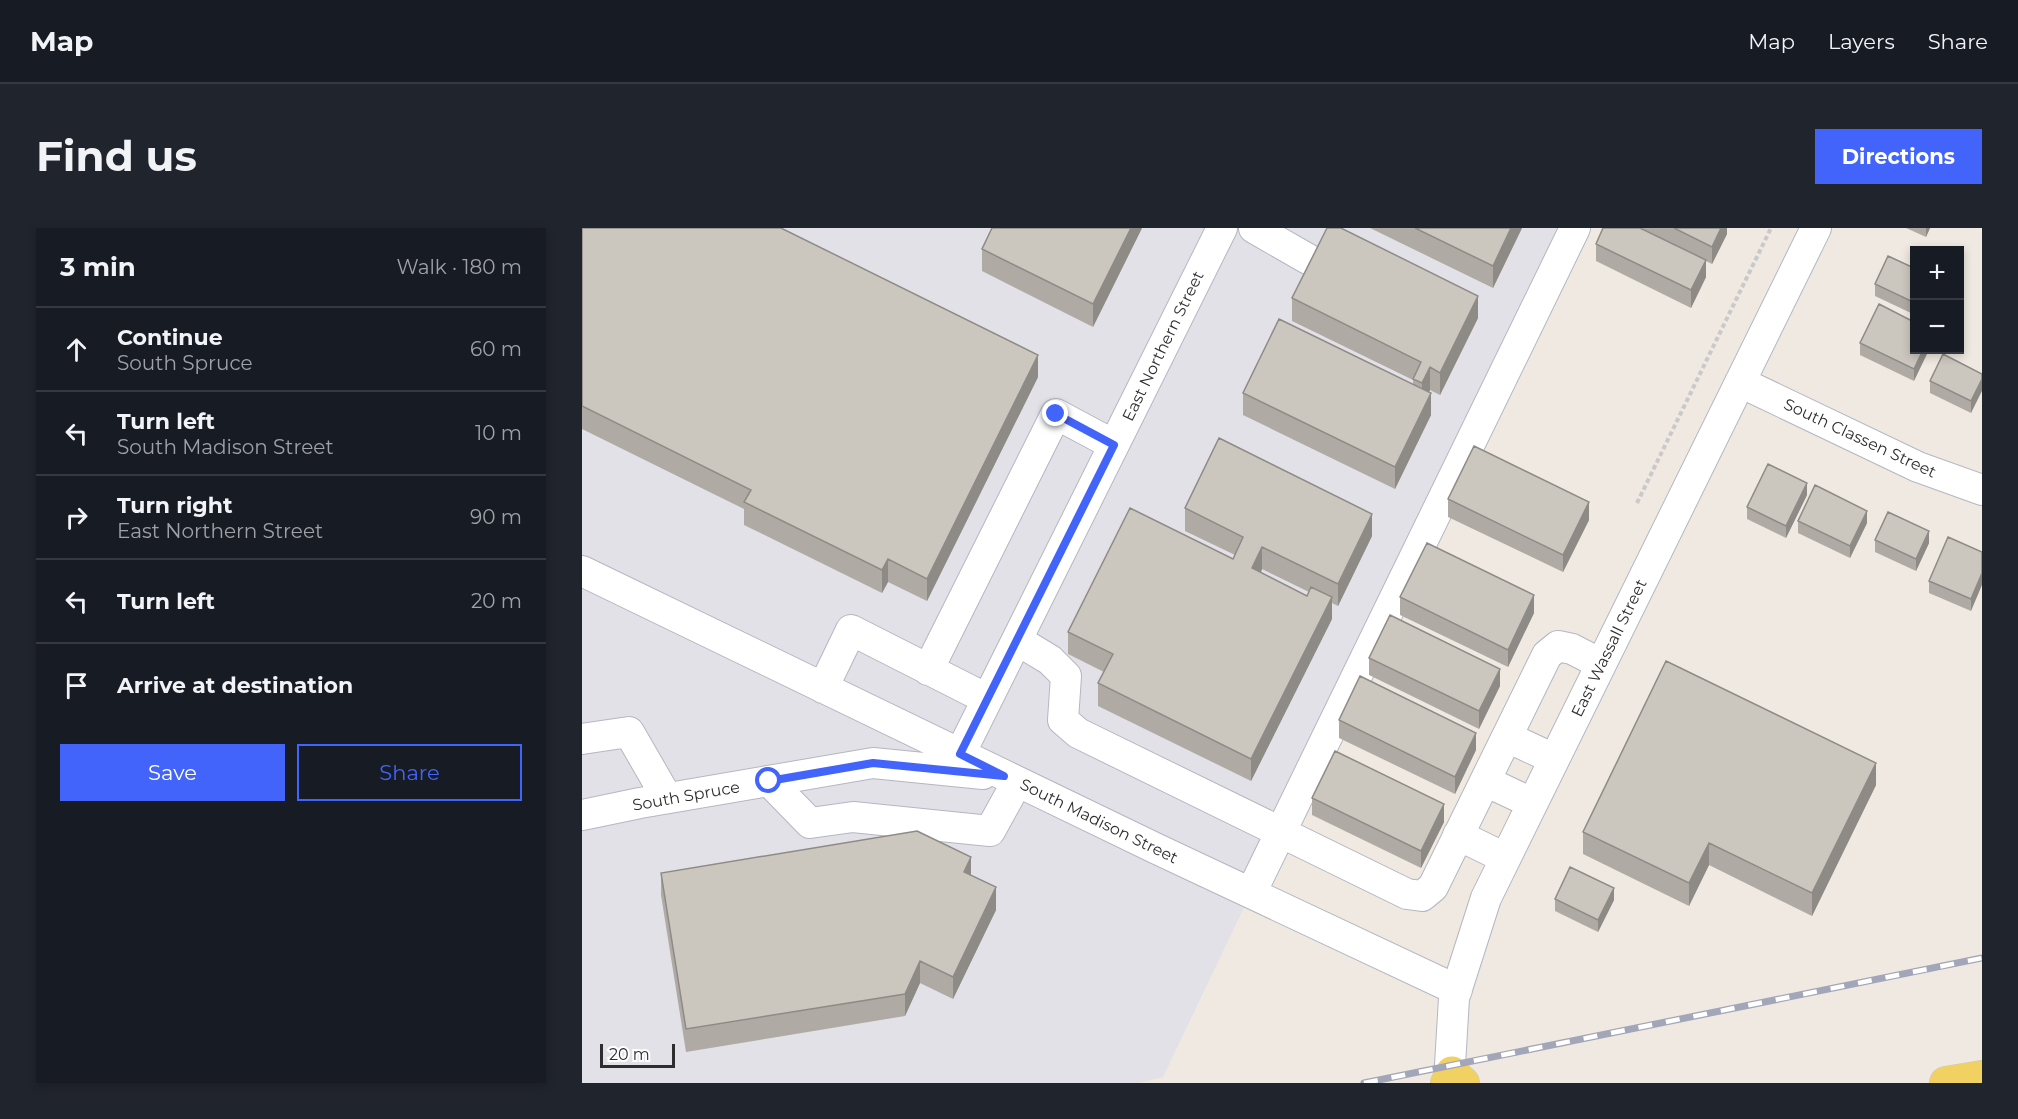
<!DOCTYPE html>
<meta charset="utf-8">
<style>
body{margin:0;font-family:Montserrat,sans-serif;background:#20242c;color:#f1f3f6}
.controls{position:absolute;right:18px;top:18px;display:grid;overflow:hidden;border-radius:0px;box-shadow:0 3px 9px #0003}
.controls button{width:54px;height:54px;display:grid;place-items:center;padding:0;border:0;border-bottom:2px solid #363941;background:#171b24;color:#f1f3f6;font:30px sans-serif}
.scale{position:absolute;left:18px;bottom:15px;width:75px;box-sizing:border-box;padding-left:6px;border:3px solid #2e2e2e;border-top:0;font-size:16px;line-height:21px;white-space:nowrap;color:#2e2e2e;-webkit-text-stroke:4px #fff;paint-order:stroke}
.stop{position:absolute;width:18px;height:18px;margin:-14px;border:4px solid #4264fb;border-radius:50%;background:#fff}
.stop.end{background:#4264fb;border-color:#fff;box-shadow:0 2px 6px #0008}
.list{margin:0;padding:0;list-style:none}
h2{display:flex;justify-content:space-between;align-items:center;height:78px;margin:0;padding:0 24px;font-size:26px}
h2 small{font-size:20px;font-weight:400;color:#9ea1a6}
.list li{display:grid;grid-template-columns:39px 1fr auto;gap:18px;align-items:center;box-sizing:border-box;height:84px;padding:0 24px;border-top:2px solid #363941}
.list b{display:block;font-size:22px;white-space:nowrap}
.list p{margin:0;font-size:20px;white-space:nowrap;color:#9ea1a6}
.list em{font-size:20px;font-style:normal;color:#9ea1a6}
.actions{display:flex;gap:12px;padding:18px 24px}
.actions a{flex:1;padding:14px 0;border:2px solid #4264fb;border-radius:0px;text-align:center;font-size:21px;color:#4264fb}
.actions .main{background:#4264fb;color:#fff}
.icon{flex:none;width:33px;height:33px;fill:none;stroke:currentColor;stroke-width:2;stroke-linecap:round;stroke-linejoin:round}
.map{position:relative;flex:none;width:1400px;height:855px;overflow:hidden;border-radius:0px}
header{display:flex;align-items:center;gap:36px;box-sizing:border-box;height:84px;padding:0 30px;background:#171b24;border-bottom:2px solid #363941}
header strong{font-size:28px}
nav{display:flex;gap:33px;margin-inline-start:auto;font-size:21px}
.intro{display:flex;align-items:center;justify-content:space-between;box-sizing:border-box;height:144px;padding:0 36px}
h1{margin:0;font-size:42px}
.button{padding:15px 27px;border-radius:0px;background:#4264fb;color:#fff;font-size:21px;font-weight:700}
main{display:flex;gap:36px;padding:0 36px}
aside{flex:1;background:#171b24;border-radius:0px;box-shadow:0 3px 9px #0003}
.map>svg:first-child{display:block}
.industrial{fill:#e3e1e8}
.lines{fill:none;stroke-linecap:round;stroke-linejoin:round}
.minor-casing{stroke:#b4b7c1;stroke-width:32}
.major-casing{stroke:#c9c9c9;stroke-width:34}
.path{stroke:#c9c9c9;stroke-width:4;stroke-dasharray:4.5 3;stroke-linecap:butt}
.minor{stroke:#fff;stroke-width:30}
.major{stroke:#f2d163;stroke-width:33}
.rail-casing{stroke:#a3a6b8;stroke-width:7}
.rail{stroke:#fff;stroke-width:4.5;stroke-dasharray:14;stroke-linecap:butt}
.wall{fill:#afaba4;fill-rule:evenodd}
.shaded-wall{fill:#8e8b86}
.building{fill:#cbc7bf;stroke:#8e8b86;stroke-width:1.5}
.route{stroke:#4264fb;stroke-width:8}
.labels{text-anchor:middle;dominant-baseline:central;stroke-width:6;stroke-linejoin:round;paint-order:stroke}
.street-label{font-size:16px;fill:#2e2e2e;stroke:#fff}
</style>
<header>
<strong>Map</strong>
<nav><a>Map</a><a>Layers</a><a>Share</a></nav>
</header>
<div class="intro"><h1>Find us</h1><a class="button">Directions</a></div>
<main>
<aside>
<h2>3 min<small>Walk · 180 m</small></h2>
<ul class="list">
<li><svg class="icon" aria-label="ahead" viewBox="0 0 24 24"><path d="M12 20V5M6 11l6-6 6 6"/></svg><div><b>Continue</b><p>South Spruce</p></div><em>60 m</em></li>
<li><svg class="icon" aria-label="left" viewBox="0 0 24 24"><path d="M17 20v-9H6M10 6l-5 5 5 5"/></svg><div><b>Turn left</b><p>South Madison Street</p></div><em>10 m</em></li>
<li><svg class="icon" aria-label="right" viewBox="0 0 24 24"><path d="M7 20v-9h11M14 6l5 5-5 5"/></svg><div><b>Turn right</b><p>East Northern Street</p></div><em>90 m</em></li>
<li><svg class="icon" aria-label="left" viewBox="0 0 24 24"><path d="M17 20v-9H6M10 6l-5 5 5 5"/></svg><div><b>Turn left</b></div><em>20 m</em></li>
<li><svg class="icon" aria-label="arrive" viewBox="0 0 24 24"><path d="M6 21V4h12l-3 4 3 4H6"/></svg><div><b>Arrive at destination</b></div></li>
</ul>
<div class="actions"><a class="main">Save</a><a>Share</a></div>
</aside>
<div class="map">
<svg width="1400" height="855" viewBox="0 0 1400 855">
<rect width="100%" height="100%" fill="#efe9e1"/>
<path class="industrial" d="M0 0H993L669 665 581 849 557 855H0Z"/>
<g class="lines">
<defs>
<path id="minor" d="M672 0 726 31
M1158 154 1336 239 1400 262
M0 343 575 621 875 762
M435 412 468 432 484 448 481 492 496 505 825 666 840 668 851 659 965 427 976 418 990 421 1019 436
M346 442 474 186 532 217
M241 460 269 402 405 471
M925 509 972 531
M0 511 47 504 85 570
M378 526 640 0
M187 553 228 595 271 589 408 603 435 554
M903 553 950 575
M0 587 58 575 291 535 401 546
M876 607 923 630
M669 665 993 0
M872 855 868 837 872 770 904 670 1234 0"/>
<path id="major" d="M865 855 870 845 881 855
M1364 855 1400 849"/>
</defs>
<use href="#minor" class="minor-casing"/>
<use href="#major" class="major-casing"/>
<path class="path" d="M1055 275 1189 0"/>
<use href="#minor" class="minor"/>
<use href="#major" class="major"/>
<defs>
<path id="rail" d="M782 855 1400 730"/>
</defs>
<use href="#rail" class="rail-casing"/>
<use href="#rail" class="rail"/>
</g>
<path class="wall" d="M0 0 456 149 345 373 306 354 300 365 162 297V281L0 201Z
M560 0 511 99 400 43V21Z
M788 0H940L911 60Z
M1021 0H1145V6L1130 36 1124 33V49L1109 80 1014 33V16Z
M1324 0H1348L1344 9Z
M1332 40 1331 86 1293 68V56Z
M710 70 896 90 858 167 848 162 847 164 849 187 813 261 661 187V165L831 156V152L710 93Z
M1332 94V153L1278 127V115Z
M1400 146 1389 185 1348 165V153Z
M1225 267 1204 310 1165 291V279Z
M866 271 1007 292 981 344 866 289Z
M603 280 790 308 756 378 750 375V391L669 553 516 478V455L522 444 486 426V404L651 331 653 327 603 303ZM680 341 727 364 725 368 679 345Z
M1216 293 1285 295 1268 330 1216 305Z
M1293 312 1347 315 1334 343 1293 324Z
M1400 324 1389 383 1347 365V353Z
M818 369 952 385 926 439 818 387Z
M787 430 918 458 897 501 787 447Z
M757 492 894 522 873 566 757 510Z
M1294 557 1230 688 1127 637 1107 678 1001 626V604Z
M730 570 862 594 839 640 730 587Z
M79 645 414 682 371 771 338 755 323 788 104 824 79 667Z
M973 671 1032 672 1016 704 973 683Z"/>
<path class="shaded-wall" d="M549 0H560L511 99V76Z
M929 0H940L911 60V38Z
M1139 0H1145V6L1130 36V19Z
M1344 0H1348L1344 9Z
M1124 32V49L1109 80V62Z
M896 68V90L858 167V145Z
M1332 71V83L1331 86V74Z
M1341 122H1347L1332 153V141Z
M456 127V149L345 373V351Z
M848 139V162L840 177V155Z
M1400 151V163L1389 185V173Z
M849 165V187L813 261V239Z
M1225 255V267L1204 310V298Z
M1007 274V292L981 344V327Z
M1285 283V295L1268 330V318Z
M790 286V308L756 378V356Z
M1347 303V315L1334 343V331Z
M680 319V341L670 363V340Z
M306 331V354L300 365V342Z
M1400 345V357L1389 383V371Z
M952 367V385L926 439V422Z
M750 369V391L669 553V531Z
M918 441V458L897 501V483Z
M894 505V522L873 566V549Z
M1294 535V557L1230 688V665Z
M862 576V594L839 640V623Z
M1127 615V637L1107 678V655Z
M389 629V651L382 644Z
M414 659V682L371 771V749Z
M1032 660V672L1016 704V692Z
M338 733V755L323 788V766Z"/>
<path class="building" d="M0 0H199L456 127 345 351 306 331 300 342 162 274 169 262 0 178Z
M410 0H549L511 76 400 21Z
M745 0H759L896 68 858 145 848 139 840 155 831 151 839 134 710 70Z
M833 0H929L911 38Z
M1021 0H1058L1124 32 1109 62 1014 16Z
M1092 0H1139L1130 19Z
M1306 28 1332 40V71L1331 74 1293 56Z
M1297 76 1332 94V122H1341L1332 141 1278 115Z
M697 91 849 165 813 239 661 165Z
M1361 126 1400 146V151L1389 173 1348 153Z
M637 210 790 286 756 356 680 319 670 340 725 368 729 359 750 369 669 531 516 455 531 426 486 404 548 280 651 331 661 309 603 280Z
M892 218 1007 274 981 327 866 271Z
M1186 236 1225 255 1204 298 1165 279Z
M1233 257 1285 283 1268 318 1216 293Z
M1306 284 1347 303 1334 331 1293 312Z
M1366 309 1400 324V345L1389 371 1347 353Z
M845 315 952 367 926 422 818 369Z
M808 387 918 441 897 483 787 430Z
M1084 433 1294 535 1230 665 1127 615 1107 655 1001 604Z
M778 448 894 505 873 549 757 492Z
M753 523 862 576 839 623 730 570Z
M335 603 389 629 382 644 414 659 371 749 338 733 323 766 104 801 79 645Z
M988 639 1032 660 1016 692 973 671Z"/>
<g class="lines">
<path class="route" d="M187 553 291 535 422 548 378 526 532 217 474 186"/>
</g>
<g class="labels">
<g class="street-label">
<text transform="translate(581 118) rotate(-64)">East Northern Street</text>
<text transform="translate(1278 210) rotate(25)">South Classen Street</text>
<text transform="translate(1027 420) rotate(-64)">East Wassall Street</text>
<text transform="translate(104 568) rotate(-10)">South Spruce</text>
<text transform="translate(517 593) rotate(26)">South Madison Street</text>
</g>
</g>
</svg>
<div class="controls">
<button>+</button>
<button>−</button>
</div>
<div class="scale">20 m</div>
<div class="stop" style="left:187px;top:553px"></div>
<div class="stop end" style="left:474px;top:186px"></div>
</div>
</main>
